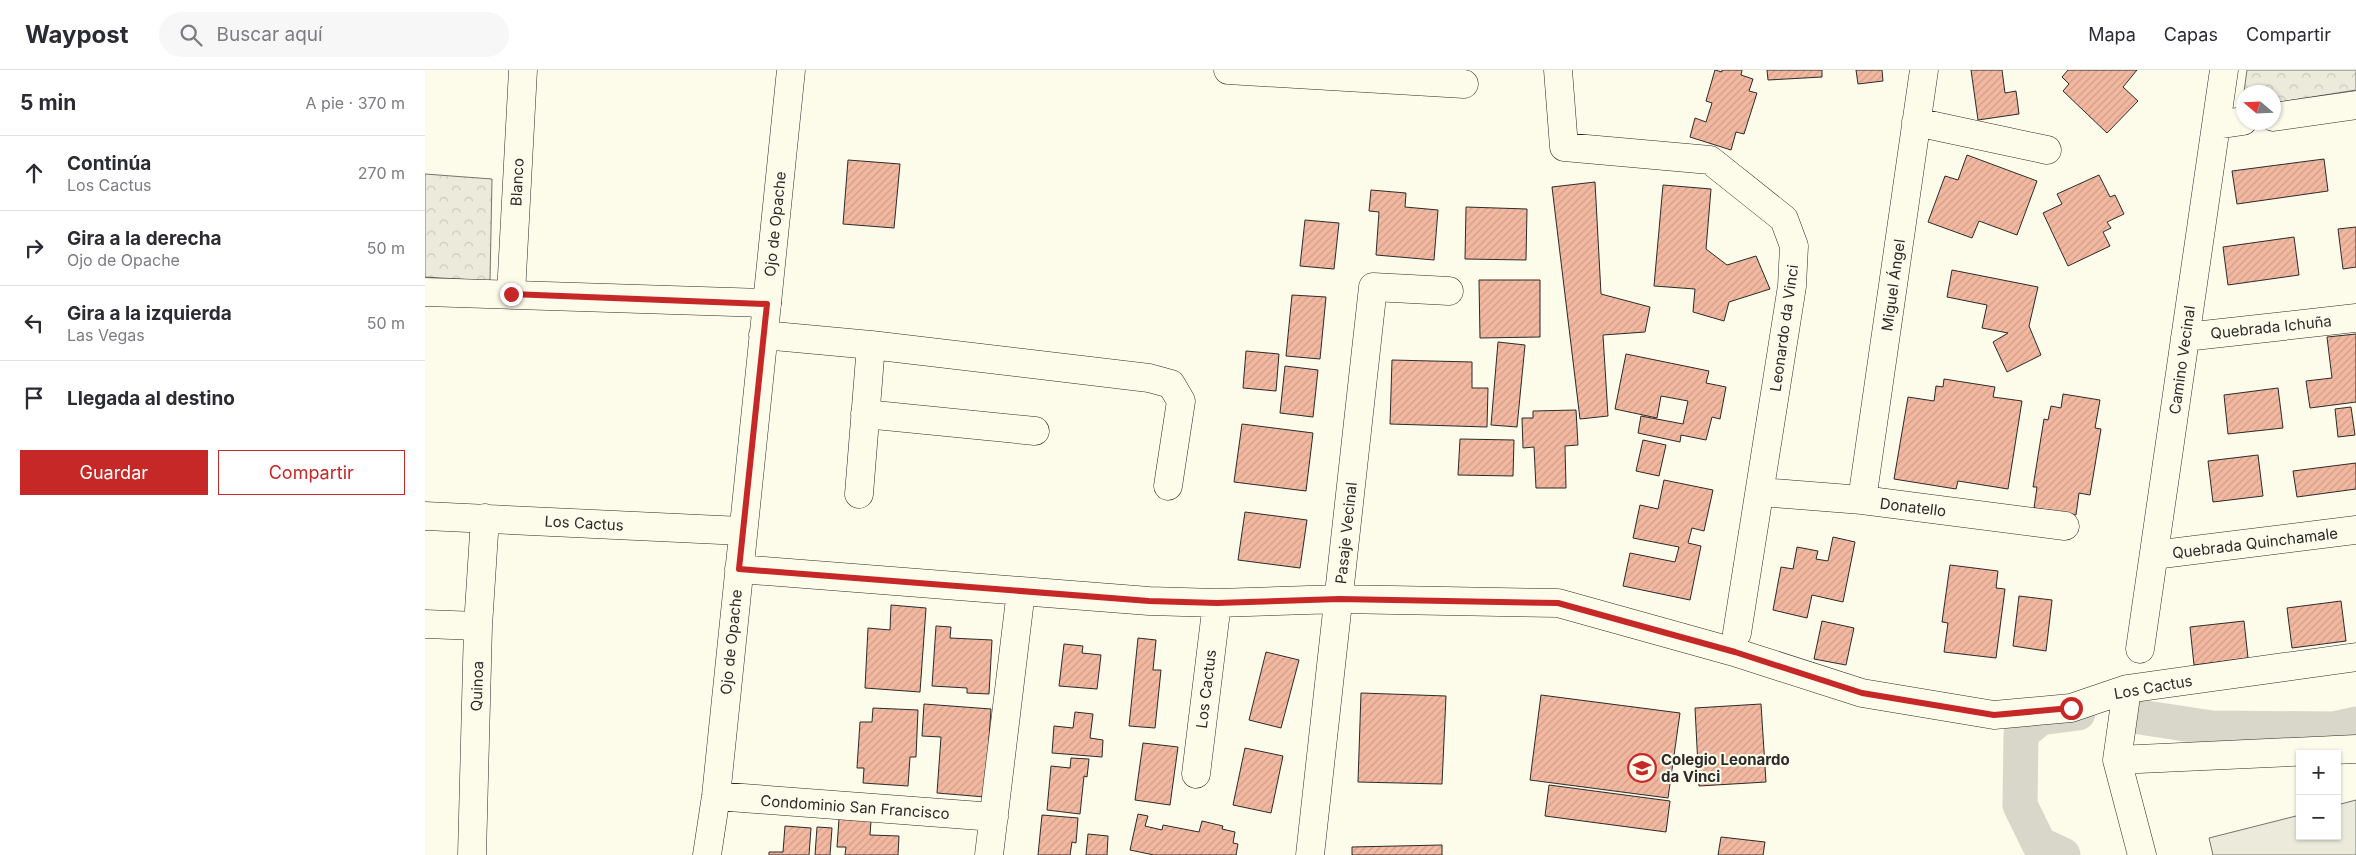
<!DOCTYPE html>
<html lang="es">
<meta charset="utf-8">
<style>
body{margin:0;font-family:Inter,sans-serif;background:#f7f7f7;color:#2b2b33}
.controls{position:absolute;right:15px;bottom:15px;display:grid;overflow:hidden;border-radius:0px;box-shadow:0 1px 4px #0004}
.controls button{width:45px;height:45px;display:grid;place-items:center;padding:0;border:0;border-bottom:1px solid #e1e1e2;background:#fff;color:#2b2b33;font:25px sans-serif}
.compass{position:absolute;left:1811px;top:15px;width:45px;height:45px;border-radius:50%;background:#fff;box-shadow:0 1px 4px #0004;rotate:289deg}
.stop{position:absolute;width:15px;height:15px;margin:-11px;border:4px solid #c62828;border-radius:50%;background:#fff}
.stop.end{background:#c62828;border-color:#fff;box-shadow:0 1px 5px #0008}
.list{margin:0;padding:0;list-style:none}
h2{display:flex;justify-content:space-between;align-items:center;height:65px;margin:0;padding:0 20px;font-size:21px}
h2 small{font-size:16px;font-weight:400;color:#7c7c81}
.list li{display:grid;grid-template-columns:32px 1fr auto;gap:15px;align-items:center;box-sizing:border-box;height:75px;padding:0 20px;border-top:1px solid #e1e1e2}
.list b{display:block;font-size:19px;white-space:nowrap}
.list p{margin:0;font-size:16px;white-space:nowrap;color:#7c7c81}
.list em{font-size:16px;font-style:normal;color:#7c7c81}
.actions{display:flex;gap:10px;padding:15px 20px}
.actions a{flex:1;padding:11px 0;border:1px solid #c62828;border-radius:0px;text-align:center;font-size:18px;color:#c62828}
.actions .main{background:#c62828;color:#fff}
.icon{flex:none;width:28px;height:28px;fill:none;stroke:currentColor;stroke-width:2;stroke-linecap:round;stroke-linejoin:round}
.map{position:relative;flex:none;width:1931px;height:785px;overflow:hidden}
header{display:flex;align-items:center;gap:30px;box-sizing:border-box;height:70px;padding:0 25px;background:#fff;border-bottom:1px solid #e1e1e2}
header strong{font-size:24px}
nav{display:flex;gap:28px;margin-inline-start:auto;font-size:18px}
.search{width:350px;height:45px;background:#f7f7f7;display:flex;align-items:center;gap:12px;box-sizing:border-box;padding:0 18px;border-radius:28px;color:#7c7c81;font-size:19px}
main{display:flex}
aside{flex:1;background:#fff}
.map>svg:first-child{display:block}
.park{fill:url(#park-crowns);stroke:#74746e}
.pitch{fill:#ecebdb;stroke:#74746e}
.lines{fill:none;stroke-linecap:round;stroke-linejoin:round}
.canal{stroke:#d8d7c9;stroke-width:35}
.building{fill:url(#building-hatch);stroke:#2b2b2b}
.minor-casing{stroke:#2b2b2b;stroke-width:29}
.secondary-casing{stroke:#2b2b2b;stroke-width:29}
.minor{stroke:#fdfbea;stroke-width:28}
.secondary{stroke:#fdfbea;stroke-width:28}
.route{stroke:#c62828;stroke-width:6}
.labels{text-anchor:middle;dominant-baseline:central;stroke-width:4;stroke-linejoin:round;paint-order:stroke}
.street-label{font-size:15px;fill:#2b2b2b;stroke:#fdfbea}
.poi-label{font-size:15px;font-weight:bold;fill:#2b2b2b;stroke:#fdfbea;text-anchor:start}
</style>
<header>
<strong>Waypost</strong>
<div class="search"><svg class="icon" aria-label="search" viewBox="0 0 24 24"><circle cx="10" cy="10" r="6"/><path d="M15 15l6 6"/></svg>Buscar aquí</div>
<nav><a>Mapa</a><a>Capas</a><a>Compartir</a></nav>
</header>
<main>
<aside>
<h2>5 min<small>A pie · 370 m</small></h2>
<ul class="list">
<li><svg class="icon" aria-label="ahead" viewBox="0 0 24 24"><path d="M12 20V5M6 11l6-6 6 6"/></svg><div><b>Continúa</b><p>Los Cactus</p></div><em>270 m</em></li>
<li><svg class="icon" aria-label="right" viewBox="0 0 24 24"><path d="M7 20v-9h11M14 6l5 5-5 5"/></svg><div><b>Gira a la derecha</b><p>Ojo de Opache</p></div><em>50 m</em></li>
<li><svg class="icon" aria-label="left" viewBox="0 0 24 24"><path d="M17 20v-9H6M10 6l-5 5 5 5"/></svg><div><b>Gira a la izquierda</b><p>Las Vegas</p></div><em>50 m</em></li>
<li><svg class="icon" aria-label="arrive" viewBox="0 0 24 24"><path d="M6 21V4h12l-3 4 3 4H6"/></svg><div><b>Llegada al destino</b></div></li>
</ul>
<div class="actions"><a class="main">Guardar</a><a>Compartir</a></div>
</aside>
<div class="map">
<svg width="1931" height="785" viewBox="0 0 1931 785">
<defs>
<pattern id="park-crowns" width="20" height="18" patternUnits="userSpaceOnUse" patternTransform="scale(1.25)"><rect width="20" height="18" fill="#ecebdb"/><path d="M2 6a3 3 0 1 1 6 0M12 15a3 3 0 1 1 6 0" fill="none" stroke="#cbcabc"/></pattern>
<pattern id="building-hatch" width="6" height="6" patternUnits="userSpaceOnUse" patternTransform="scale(1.25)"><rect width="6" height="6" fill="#f2b8a0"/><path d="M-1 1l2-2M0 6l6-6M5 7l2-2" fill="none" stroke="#d09e8a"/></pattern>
</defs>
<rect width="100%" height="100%" fill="#fdfbea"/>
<path class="park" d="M1822 0H1931V20L1849 33 1848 22H1819Z
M0 104 67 109 65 211 0 207Z"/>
<path class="pitch" d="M1931 730V785H1788L1784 768 1875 745V766H1912V735Z"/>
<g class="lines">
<path class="canal" d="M1708 646 1787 658 1908 659 1931 654
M1638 785 1614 774 1595 735 1596 664 1615 648 1653 643"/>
</g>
<path class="building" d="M1290 0 1297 2V0H1317L1316 5 1328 9 1324 21 1332 23 1319 64 1311 62 1306 80 1265 67 1270 48 1281 52 1287 33 1281 31Z
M1342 0H1397V7L1343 10Z
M1431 0H1457L1458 11 1433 14Z
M1546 0H1577L1580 23 1591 21 1594 44 1553 50Z
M1643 0H1712L1698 17 1713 31 1682 63 1638 21 1644 14 1637 7Z
M1542 85 1612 111 1592 165 1554 151 1547 168 1503 152 1520 106 1533 110Z
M1899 89 1903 121 1812 134 1807 101Z
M423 90 475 94 469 158 418 154Z
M1674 105 1685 127 1690 125 1699 144 1682 152 1686 158 1678 162 1685 176 1643 196 1618 143 1637 134 1632 124Z
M1170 112 1176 224 1225 237 1220 262 1178 265 1183 346 1155 349 1127 117Z
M1238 115 1286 119 1281 179 1302 195 1331 186 1345 219 1304 232 1299 251 1268 242 1270 219 1229 216Z
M946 120 981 123 980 137 1013 140 1009 190 951 185 954 142 944 141Z
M1041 137 1102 139 1101 190 1040 189Z
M880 150 914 153 909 199 875 196Z
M1931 157V197L1918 199 1913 159Z
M1869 167 1874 205 1803 215 1798 177Z
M1527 200 1613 217 1604 256 1616 285 1582 302 1568 272 1583 263 1557 258 1562 235 1522 227Z
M1054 210H1115V267L1055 268Z
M867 225 901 227 895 289 861 286Z
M1931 264V332L1885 338 1881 311 1907 308 1902 267Z
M1073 272 1100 275 1092 357 1066 355Z
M821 281 854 284 851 321 818 318Z
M1201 284 1284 301 1281 313 1301 317 1295 349 1287 347 1281 370 1256 365 1255 372 1213 363 1216 346 1258 354 1263 331 1236 326 1232 348 1190 339Z
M967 290 1047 292V318H1063L1062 357 965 354Z
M860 296 893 300 888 347 855 343Z
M1519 309 1570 317 1568 327 1597 331 1583 419 1533 411 1531 419 1469 409 1483 327 1509 331 1511 316 1518 317Z
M1853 318 1858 358 1803 364 1799 325Z
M1638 324 1675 330 1670 358 1676 359 1665 425 1654 423 1651 445 1609 438 1612 417H1608L1619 349 1623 350 1626 336 1636 338Z
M1926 337 1930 365 1913 367 1910 339Z
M1151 340 1153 375 1140 376 1141 418H1111L1109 377 1098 378 1097 348H1108V341Z
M817 354 888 363 881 421 809 412Z
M1035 369 1089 370 1088 406 1033 405Z
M1218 370 1241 375 1234 406 1211 401Z
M1833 385 1838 426 1788 432 1783 391Z
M1931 393V419L1872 427 1868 401Z
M1239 410 1288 420 1279 461 1267 458 1263 473 1276 476 1265 530 1198 516 1205 483 1250 492 1254 477 1208 468 1215 435 1233 439Z
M820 442 882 450 875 498 813 490Z
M1408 467 1430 472 1418 532 1387 525 1382 548 1348 540 1356 497 1368 499 1372 477 1393 481 1391 489 1403 491Z
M1525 495 1573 501 1571 518 1580 519 1571 588 1519 582 1523 553 1517 552Z
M1594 526 1627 530 1621 581 1588 576Z
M1916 531 1921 571 1867 578 1862 538Z
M466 535 501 538 495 622 440 618 443 558 465 560Z
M1397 551 1429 558 1421 595 1389 589Z
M1819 551 1823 588 1769 595 1765 557Z
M511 556 526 557 525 568 567 570 564 624 542 623V618L507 616Z
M713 568 731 570 728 600H736L730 658 704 656Z
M639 574 658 576 657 583 676 585 672 619 634 616Z
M841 582 874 590 856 658 824 650Z
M936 623 1021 626 1017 714 933 712Z
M1116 625 1255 643 1243 728 1105 710Z
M499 634 566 639 560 727 512 723 516 667 497 666Z
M1336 634 1341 712 1274 716 1270 638Z
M448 638 493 640 491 687H485L483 716 438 713 439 698H432L435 652H447Z
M650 642 668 644 665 668 678 670 677 687 627 683 629 656 648 658Z
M718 673 753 677 745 735 710 730Z
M820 678 858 686 846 743 808 735Z
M646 688 664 689 662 707 659 706 655 744 622 740 626 696 645 698Z
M1124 715 1245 731 1241 762 1120 746Z
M713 744 723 746 720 756 737 760 738 755 774 762 777 751 798 756 797 759 810 762 808 773 813 774 811 785H729L705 780Z
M617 745 653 748 651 773 647 772 645 785H613Z
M414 749 446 751 445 765 474 766 473 785H420L421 777H412Z
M360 756 386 758 384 785H344V782H358Z
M392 757 407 758 405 785H390Z
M663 764 683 766 682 785H661Z
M1296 767 1340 772 1338 785H1293Z
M1017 775V785H927V777Z"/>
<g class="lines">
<defs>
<path id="minor" d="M803 0 1039 14
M1133 0 1139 77 1285 90 1359 149 1369 176 1367 216 1312 563
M1848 47 1931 35
M1491 52 1622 80
M1791 55 1818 51
M86 224 98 0
M338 265 446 275 724 308 746 314 756 331 743 416
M1760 267 1931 248
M440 344 610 361
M1335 422 1437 430 1640 456
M434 424 446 275
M1437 430 1499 0
M0 446 317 461
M1729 485 1931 460
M314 499 724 531 792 533 914 529 1133 533 1309 582 1437 623 1569 645 1646 638 1702 619 1931 587
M0 554 53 556
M1715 579 1799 0
M1702 619 1692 690 1717 785
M1692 690 1931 679
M771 704 792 533
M291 726 569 747
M47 785 53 556 60 448
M282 785 291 726 342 233
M564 785 596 521
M885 785 948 217 1024 221"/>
<path id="secondary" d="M0 222 342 233 366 0"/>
</defs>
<use href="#minor" class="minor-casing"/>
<use href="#secondary" class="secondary-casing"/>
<use href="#minor" class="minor"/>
<use href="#secondary" class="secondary"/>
</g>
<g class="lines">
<path class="route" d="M86 224 342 234 314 499 724 531 792 533 914 529 1133 533 1310 582 1437 623 1569 645 1646 638"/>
</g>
<defs>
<symbol id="school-ring" viewBox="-11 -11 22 22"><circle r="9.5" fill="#fdfbea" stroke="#c62828" stroke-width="1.5"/><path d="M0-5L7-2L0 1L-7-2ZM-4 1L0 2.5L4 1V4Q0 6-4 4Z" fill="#c62828"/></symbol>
</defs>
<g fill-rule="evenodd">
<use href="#school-ring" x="1201" y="682" width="32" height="32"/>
</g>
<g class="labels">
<g class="street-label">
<text transform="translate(92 112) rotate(-87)">Blanco</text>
<text transform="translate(350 154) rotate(-84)">Ojo de Opache</text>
<text transform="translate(1468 215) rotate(-82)">Miguel Ángel</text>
<text transform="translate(1846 257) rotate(-6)">Quebrada Ichuña</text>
<text transform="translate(1359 258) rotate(-82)">Leonardo da Vinci</text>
<text transform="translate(1757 290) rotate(-82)">Camino Vecinal</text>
<text transform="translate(1488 437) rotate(7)">Donatello</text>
<text transform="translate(159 453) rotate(3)">Los Cactus</text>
<text transform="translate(921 463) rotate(-84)">Pasaje Vecinal</text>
<text transform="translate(1830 473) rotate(-7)">Quebrada Quinchamale</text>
<text transform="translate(306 572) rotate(-84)">Ojo de Opache</text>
<text transform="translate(52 616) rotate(-88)">Quinoa</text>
<text transform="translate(1728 617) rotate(-10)">Los Cactus</text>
<text transform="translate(781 619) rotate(-83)">Los Cactus</text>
<text transform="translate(430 737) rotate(4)">Condominio San Francisco</text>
</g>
<g class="poi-label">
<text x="1236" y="689">Colegio Leonardo<tspan x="1236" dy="17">da Vinci</tspan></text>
</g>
</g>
</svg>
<div class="controls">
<button>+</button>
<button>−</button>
</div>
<svg class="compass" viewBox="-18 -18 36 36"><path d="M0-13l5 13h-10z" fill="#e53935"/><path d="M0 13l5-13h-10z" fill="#7c7c81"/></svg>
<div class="stop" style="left:1646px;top:638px"></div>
<div class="stop end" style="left:86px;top:224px"></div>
</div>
</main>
